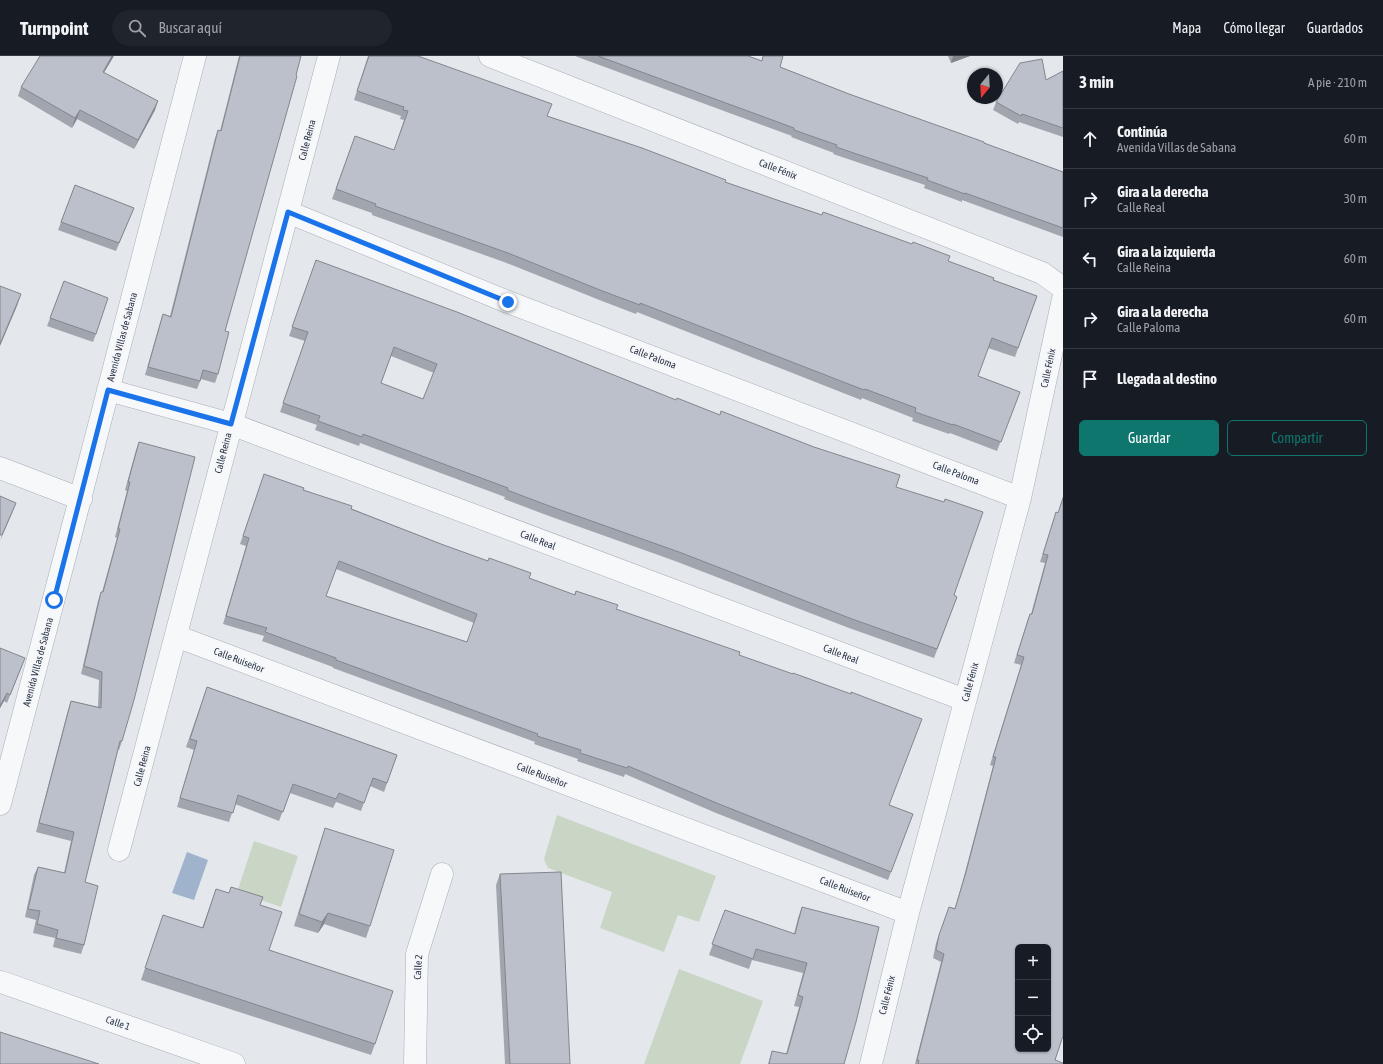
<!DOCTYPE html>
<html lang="es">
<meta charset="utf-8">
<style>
body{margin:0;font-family:"Asap Condensed",sans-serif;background:#20242c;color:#f1f3f6}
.controls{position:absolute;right:12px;bottom:12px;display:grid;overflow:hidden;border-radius:6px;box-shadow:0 1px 3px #0004}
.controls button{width:36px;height:36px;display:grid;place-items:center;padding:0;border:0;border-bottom:1px solid #363941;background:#171b24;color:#f1f3f6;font:20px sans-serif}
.compass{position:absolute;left:967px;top:12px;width:36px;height:36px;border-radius:50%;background:#171b24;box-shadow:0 1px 3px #0004;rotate:198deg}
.stop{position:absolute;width:12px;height:12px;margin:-9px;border:3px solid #1a73e8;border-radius:50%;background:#fff}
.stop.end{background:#1a73e8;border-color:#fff;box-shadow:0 1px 4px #0008}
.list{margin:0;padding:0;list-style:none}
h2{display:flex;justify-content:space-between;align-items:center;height:52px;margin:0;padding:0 16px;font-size:17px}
h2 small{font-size:13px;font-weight:400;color:#9ea1a6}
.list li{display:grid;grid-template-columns:26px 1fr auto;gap:12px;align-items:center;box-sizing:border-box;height:60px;padding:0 16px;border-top:1px solid #363941}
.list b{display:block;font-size:15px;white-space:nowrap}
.list p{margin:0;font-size:13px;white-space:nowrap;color:#9ea1a6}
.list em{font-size:13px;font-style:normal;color:#9ea1a6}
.actions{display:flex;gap:8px;padding:12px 16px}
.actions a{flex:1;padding:9px 0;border:1px solid #0f766e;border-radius:6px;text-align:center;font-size:14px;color:#0f766e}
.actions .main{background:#0f766e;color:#fff}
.icon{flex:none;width:22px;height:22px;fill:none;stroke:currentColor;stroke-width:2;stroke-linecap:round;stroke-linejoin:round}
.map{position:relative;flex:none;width:1063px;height:1008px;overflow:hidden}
header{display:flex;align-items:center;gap:24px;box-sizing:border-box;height:56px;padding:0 20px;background:#171b24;border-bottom:1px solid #363941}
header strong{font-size:19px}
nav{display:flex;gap:22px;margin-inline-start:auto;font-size:14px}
.search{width:280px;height:36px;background:#20242c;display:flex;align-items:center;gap:10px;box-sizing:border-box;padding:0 14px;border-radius:22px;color:#9ea1a6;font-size:15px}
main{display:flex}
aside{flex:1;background:#171b24}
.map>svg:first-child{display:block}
.green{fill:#c9d6c5}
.water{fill:#9fb4cc}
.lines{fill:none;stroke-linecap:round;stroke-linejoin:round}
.minor-casing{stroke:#a9aeb7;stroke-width:23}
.minor{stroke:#f7f8fa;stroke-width:22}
.wall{fill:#a1a5ae;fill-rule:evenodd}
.shaded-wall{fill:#83868d}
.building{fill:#bbc0ca;stroke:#83868d;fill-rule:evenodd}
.route{stroke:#1a73e8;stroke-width:5}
.labels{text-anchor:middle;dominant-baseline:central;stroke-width:4;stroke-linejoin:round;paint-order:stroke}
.street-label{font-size:10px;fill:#2b3445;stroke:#f4f6f9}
</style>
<header>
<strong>Turnpoint</strong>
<div class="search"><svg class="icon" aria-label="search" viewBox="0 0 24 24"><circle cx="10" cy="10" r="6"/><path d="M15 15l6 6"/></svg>Buscar aquí</div>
<nav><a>Mapa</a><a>Cómo llegar</a><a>Guardados</a></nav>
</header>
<main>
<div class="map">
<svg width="1063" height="1008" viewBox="0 0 1063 1008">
<rect width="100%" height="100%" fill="#e4e7ec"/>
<path class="green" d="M557 759 716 820 699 866 678 859 664 896 600 872 612 836 548 812 544 803Z
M254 785 298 800 281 851 237 836Z
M679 913 763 945 740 1008H644Z"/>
<path class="water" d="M187 796 208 804 194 844 172 837Z"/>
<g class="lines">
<defs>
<path id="minor" d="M490 0 1042 217 1063 232
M288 156 508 246 1020 442
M108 334 231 368 965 644
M0 412 81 443
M176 580 908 857
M0 748C66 499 130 249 195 0
M119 794 329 0
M1 926 234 1008
M415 1008 417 898 442 818
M871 1008 908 857 1020 442 1063 243"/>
</defs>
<use href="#minor" class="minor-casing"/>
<use href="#minor" class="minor"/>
</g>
<path class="wall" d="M239 0H301L225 275 218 318 215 327 201 323 197 333 145 319 160 267 163 258 170 260 215 82 218 74 220 75Z
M368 0H418L547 60 725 126 948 205 993 224 1037 240 1015 301 988 292 978 320 1020 336 997 395 950 377 949 378 912 365 913 362 862 342 861 344 637 256 636 258 602 245 504 206 372 159V157L332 143 355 80 394 94 404 64 400 63 401 60 354 44Z
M575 0H748L780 11 849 38 1063 116V181L962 144V146L924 132 925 129 833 98 834 97 791 81 792 80Z
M948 0H970L951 7Z
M1063 15V81L1019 66 1018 68 993 54 996 46 1046 24Z
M104 17 155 54 134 93 77 63 72 72 18 40 21 31Z
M75 129 134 152 116 195 58 174Z
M316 204 896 431 954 539 957 541 934 602 849 572 675 505 549 460 504 443 505 441 360 387 359 390 315 374 317 369 280 356 305 285 289 280ZM391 300 434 317 423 343 381 327Z
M64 225 96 278 93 286 47 270Z
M139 386 122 685 119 694H118L85 826 84 889 81 898 53 891 55 882 33 877 36 864 25 861 34 819 38 811 64 817 71 785 36 776 68 654 71 645 98 651 99 624 81 618 98 545 101 536H102L117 482 115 481 127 435 125 434 136 394Z
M264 418 441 488 529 522 574 539 576 535 616 553 739 599 889 749 913 758 888 824 716 757 625 718 624 721 577 705 578 703 534 688 535 686 333 612V611L262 585 264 580 223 568 246 490 240 488ZM336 513 474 567 467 586 326 540Z
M1063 440V980L1055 1004 1063 1008H915L941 906 933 902 936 887 949 851 955 852 963 824 993 710 990 709 1021 609 1014 607 1027 566 1030 558H1031L1045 507 1040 506 1053 465 1056 456 1058 457Z
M0 592 22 610 7 647 4 645 0 652Z
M207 631 397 699 384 736 370 730 361 755 336 746 333 752 290 737 279 765 235 748 229 766 177 751 194 694 186 691Z
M325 772 370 870 366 882 324 868 318 877 294 870 321 784Z
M500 818 570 1008H505L496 829Z
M216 833 260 849 269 894 375 988 371 999 141 924 163 859 202 872Z
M802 851 844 1008H768L772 995 786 998 799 951 794 950 803 917 752 904 749 913 709 899 725 854 794 878 798 862Z"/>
<path class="shaded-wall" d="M112 0H114L99 25 103 16Z
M953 0H970L951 7Z
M158 45 155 54 134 93 138 84Z
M80 54 77 63 72 72 75 62Z
M21 238 17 250 0 290V288Z
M16 447 13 455 0 485 2 479Z
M7 637 4 645 0 652V650Z
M328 857 324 868 318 877 322 866Z"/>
<path class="building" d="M40 0H112L103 16 158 45 138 84 80 54 75 62 21 31Z
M240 0H301L296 19 297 20 225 275 229 276 218 318 203 314 200 325 148 311 163 258 171 261 218 74 221 75Z
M369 0H418L552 48 547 60 642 92 726 124 725 126 780 145 822 159 823 156 912 188 913 186 950 200 948 205 994 222 993 224 1037 240 1018 292 992 282 978 320 1020 336 1001 386 953 368V369L915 356 916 352 865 333 864 334 640 247V249L605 236 508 197 375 150 376 148 336 133 355 80 394 94 408 55 403 54 404 51 357 35Z
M598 0H748L762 5 763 0H783L780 11 849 38 984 86V87L1063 116V172L965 137V138L927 124 928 122 836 91 837 89 794 74V72Z
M1042 3 1046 24 1063 15V72L1022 58 1021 60 996 46 1020 7Z
M75 129 134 152 119 187 61 166Z
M316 204 457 256 676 344 677 342 720 359 721 355 814 391 900 419 896 431 944 446 945 443 983 456 954 539 957 541 937 593 852 563 679 496 552 451 507 434 508 432 363 378 362 381 318 365 320 360 283 347 308 276 292 271ZM394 291 437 308 423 343 381 327Z
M64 225 108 242 96 278 50 262Z
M0 230 21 238 0 288Z
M139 386 195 401 134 644 122 685H120L85 826 98 830 84 889 56 882 58 874 37 868 40 855 28 853 38 811 65 817 74 776 39 767 71 645 101 652 102 616 84 610 101 536H103L120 473H118L130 426H128Z
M264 418 304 432 303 434 352 450 351 453 441 488 488 505 489 502 531 517 529 522 575 539 576 535 618 549 616 553 740 596 739 599 793 618V617L851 638V636L922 663 889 749 913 758 891 816 719 748 628 710 627 712 580 697 581 694 537 680 538 678 336 604V602L265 576 267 572 226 560 249 482 243 480ZM339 505 477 558 467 586 326 540Z
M0 440 16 447 2 479H0Z
M1063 442V980L1055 1004 1063 1007V1008H918L919 1004H917L944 898 936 894 939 879 949 851 955 853 966 816 996 701H993L1024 601 1017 599 1030 558H1032L1048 499 1043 498 1056 456 1058 457ZM1018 891H1048V993H1018Z
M0 592 25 602 10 639 7 637 0 650Z
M207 631 397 699 387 727 373 722 364 747 339 737 336 743 293 728 283 756 238 739 233 757 180 742 197 685 190 683Z
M325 772 394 794 370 870 328 857 322 866 299 858Z
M561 816 570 1008H510L500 818Z
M231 831 263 841 260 849 282 856 269 894 393 935 375 988 145 912 163 859 203 872 216 833 229 837Z
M802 851 879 871 856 966 844 1008H769L772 995 787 998 803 941 798 939 807 907 756 893 753 903 712 888 725 854 795 878Z
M0 976 99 1008H0Z"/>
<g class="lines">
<path class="route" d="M54 544 108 334 231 368 288 156 508 246"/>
</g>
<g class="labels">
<g class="street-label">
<text transform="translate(307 84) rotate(-75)">Calle Reina</text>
<text transform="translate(778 113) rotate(21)">Calle Fénix</text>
<text transform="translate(122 281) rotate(-75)">Avenida Villas de Sabana</text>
<text transform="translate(653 301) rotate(21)">Calle Paloma</text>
<text transform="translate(1048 312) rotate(-78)">Calle Fénix</text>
<text transform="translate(223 397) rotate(-75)">Calle Reina</text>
<text transform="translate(956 417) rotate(21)">Calle Paloma</text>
<text transform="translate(538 484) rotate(21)">Calle Real</text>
<text transform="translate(841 598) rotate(21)">Calle Real</text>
<text transform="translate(239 604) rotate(21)">Calle Ruiseñor</text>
<text transform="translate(38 606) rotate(-75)">Avenida Villas de Sabana</text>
<text transform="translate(970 626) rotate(-75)">Calle Fénix</text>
<text transform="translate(142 710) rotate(-75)">Calle Reina</text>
<text transform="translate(542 719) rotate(21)">Calle Ruiseñor</text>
<text transform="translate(845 833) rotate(21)">Calle Ruiseñor</text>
<text transform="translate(418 911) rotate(-87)">Calle 2</text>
<text transform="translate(887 939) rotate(-76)">Calle Fénix</text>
<text transform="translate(118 967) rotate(19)">Calle 1</text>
</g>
</g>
</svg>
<div class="controls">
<button>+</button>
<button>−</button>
<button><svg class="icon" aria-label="locate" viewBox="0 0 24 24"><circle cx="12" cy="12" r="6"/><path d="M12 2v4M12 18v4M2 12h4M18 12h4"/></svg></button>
</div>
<svg class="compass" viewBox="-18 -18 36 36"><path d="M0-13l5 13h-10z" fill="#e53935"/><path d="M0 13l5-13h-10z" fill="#9ea1a6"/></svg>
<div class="stop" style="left:54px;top:544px"></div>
<div class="stop end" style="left:508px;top:246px"></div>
</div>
<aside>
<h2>3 min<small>A pie · 210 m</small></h2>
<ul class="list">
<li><svg class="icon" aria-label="ahead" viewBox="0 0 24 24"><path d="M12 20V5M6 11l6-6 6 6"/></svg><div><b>Continúa</b><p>Avenida Villas de Sabana</p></div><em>60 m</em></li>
<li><svg class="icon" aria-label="right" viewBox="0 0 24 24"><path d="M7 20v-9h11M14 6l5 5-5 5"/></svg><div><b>Gira a la derecha</b><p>Calle Real</p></div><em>30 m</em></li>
<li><svg class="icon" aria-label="left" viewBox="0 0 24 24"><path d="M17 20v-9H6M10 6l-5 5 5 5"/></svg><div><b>Gira a la izquierda</b><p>Calle Reina</p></div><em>60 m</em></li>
<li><svg class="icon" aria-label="right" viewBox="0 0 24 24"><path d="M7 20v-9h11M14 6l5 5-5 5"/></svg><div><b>Gira a la derecha</b><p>Calle Paloma</p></div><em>60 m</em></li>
<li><svg class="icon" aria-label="arrive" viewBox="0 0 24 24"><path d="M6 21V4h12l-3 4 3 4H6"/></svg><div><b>Llegada al destino</b></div></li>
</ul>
<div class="actions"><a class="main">Guardar</a><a>Compartir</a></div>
</aside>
</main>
